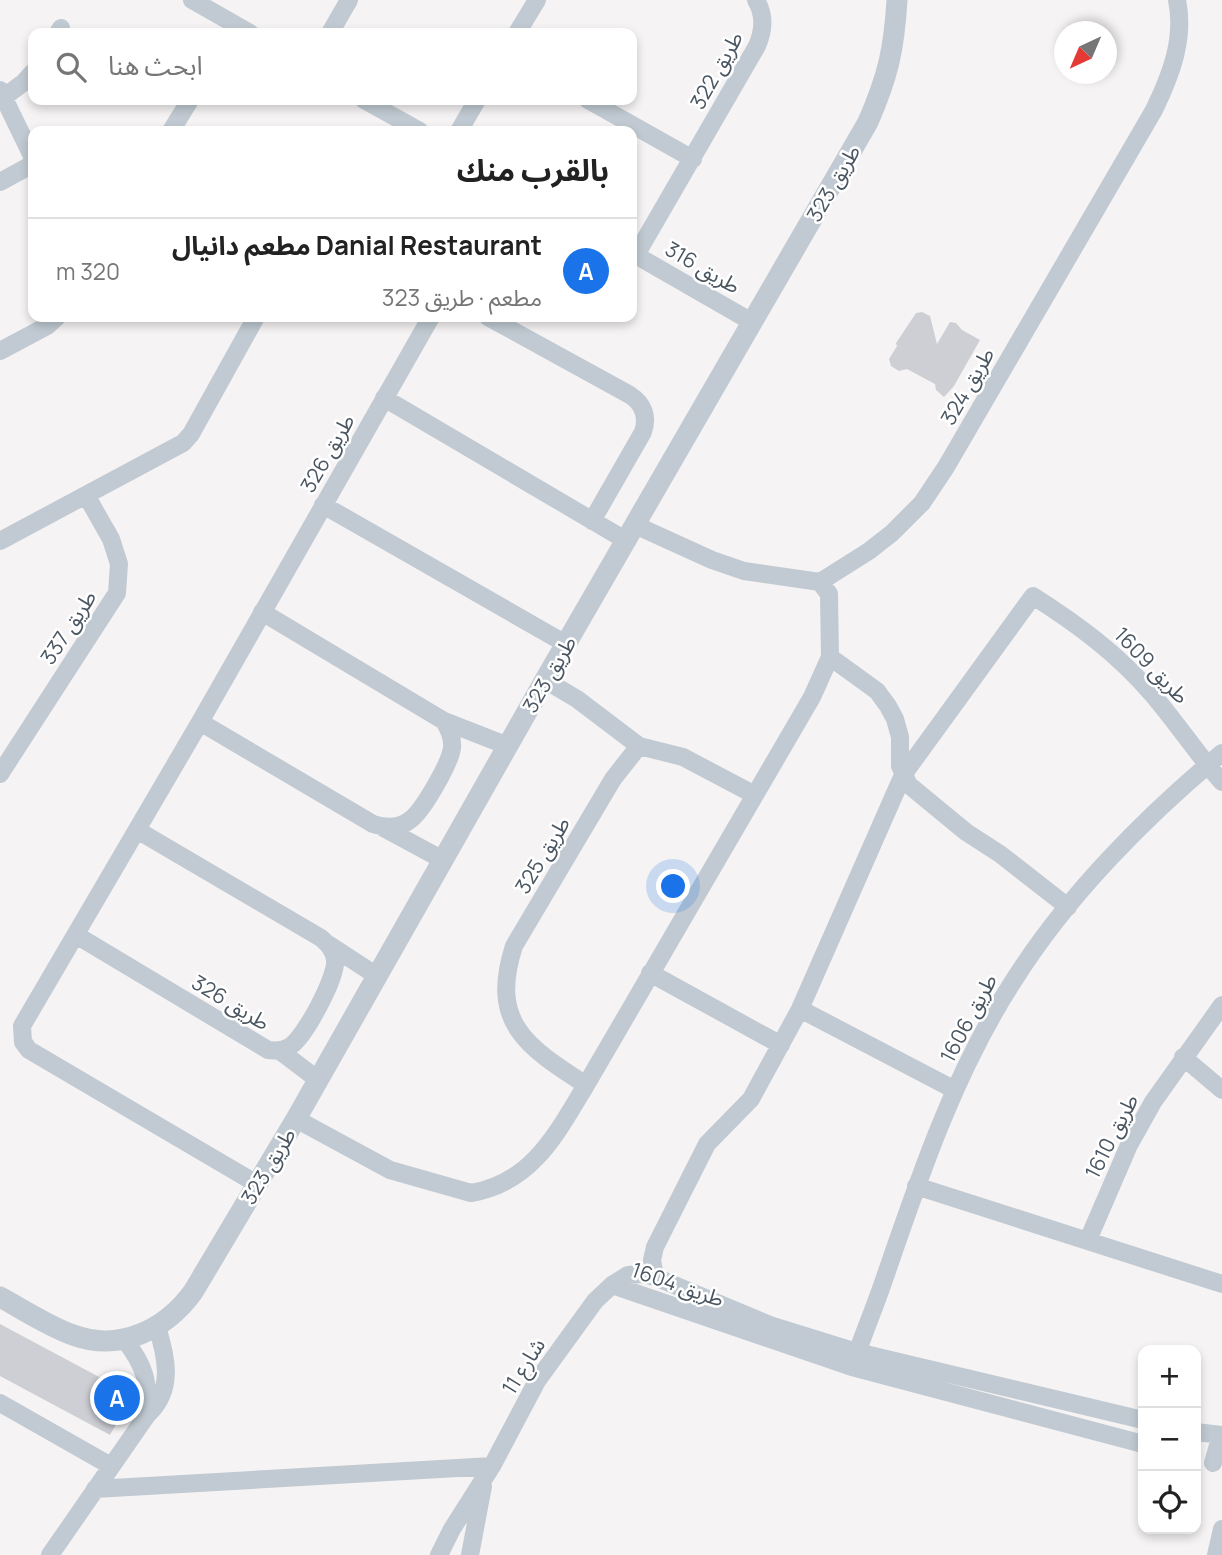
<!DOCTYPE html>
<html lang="ar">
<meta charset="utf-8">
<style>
body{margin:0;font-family:Manrope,"Noto Sans Arabic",sans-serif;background:#f6f6f6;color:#222;direction:rtl}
.controls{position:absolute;right:21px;bottom:21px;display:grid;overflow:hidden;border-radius:14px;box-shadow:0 4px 10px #0003}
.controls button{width:63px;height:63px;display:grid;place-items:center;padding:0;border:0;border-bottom:2px solid #e0e0e0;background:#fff;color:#222;font:35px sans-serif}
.compass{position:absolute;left:1054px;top:21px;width:63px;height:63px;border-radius:50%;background:#fff;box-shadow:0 4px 10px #0003;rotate:224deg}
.you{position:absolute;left:674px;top:887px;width:24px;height:24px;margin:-18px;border:5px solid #fff;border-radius:50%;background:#1a73e8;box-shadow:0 0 0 10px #1a73e833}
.badge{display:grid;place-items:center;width:46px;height:46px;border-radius:50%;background:#1a73e8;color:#fff;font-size:23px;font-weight:700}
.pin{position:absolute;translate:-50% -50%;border:4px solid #fff;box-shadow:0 2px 7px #0006}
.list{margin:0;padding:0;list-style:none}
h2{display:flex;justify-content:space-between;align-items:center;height:91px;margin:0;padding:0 28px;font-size:30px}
h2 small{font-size:23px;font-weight:400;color:#767676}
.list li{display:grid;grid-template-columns:46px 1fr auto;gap:21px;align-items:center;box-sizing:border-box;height:105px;padding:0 28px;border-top:2px solid #e0e0e0}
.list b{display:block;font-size:26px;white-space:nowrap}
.list p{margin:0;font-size:23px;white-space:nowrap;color:#767676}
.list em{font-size:23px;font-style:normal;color:#767676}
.icon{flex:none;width:38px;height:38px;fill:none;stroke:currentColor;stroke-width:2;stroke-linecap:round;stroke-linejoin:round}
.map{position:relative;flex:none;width:1222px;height:1555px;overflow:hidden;direction:ltr}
.search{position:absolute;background:#fff;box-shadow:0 4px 10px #0003;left:28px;top:28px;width:609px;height:77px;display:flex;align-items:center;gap:18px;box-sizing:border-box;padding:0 24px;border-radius:14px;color:#767676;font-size:26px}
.panel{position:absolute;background:#fff;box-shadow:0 4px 10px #0003;left:28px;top:126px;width:609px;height:196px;border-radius:14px;direction:rtl}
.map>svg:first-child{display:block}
.building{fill:#cdcfd5}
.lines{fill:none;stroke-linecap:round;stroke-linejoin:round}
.minor{stroke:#c1cad2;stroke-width:18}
.tertiary{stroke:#c1cad2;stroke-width:21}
.labels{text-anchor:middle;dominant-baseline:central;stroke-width:5;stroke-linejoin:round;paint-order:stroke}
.street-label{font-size:21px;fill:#4a5661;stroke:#fff}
</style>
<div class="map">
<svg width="1222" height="1555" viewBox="0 0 1222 1555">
<rect width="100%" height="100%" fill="#f5f3f3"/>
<path class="building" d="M922 312 930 316 937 344 950 322 956 323 962 330 980 340 954 386 944 397 936 390 935 384 907 369 899 371 891 366 889 359 897 346 896 343 916 313Z
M0 1324 116 1386 124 1410 110 1435 0 1376Z"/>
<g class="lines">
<path class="minor" d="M192 0 250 33
M58 33 61 28
M330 33 349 0
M517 33 537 0
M0 90 33 158
M4 97 23 83 33 72
M364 100 420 131
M588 100 693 159
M171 131 190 100
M459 131 477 100
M0 182 33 164
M632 253 752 322
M636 255 757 46C764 30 765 15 756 0
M488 317 630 395C644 404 648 417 643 432L592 521
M0 351 47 326 57 317
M384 398 627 541
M323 505 566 644
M635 525 712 560 744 571 820 582 869 551 892 533 922 503 946 467 1154 110C1171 75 1185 39 1177 0
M0 541 183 443 191 434 256 317
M830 657 877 691 888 706 895 719 900 737V766L909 785 966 832 1000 854 1068 907
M545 680 577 699 639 746
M444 721 508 746
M200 722 373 824C386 828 399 829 410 820 423 811 450 763 452 748 453 738 449 730 444 721L262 612
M0 774 117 593 119 564 111 539 86 495
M382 827 443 860
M76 935 268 1050C276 1051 282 1051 289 1047 304 1039 337 977 335 960 334 950 328 944 321 938L137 830
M328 944 377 976
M650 973 781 1045
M800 1009 955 1090
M280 1051 317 1079
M1183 1057 1222 1090
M586 1085C527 1047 489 1023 514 946L613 779 639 746 683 757 753 794
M296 1119 390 1170 471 1193C532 1183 557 1133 586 1085L812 697 830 657 829 594 820 582
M257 1184 29 1050 23 1042 22 1026 200 722 431 317
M916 1186 1222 1284
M1088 1240 1129 1145 1153 1102 1222 1005
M655 1277 652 1260 655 1247 707 1144 751 1099 800 1009 903 775 1033 596C1077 624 1118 654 1152 694 1177 723 1197 754 1222 782
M612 1285 852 1367 1143 1444
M124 1339C145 1366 149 1381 147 1415
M852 1367C862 1337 875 1307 885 1277 920 1175 955 1071 1014 980 1067 896 1146 816 1222 753
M0 1403 111 1466
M1196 1432 1222 1435
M1213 1463 1221 1435
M95 1489 492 1466
M50 1555 147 1415C174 1391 167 1358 157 1327
M439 1555 452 1529 492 1466 537 1381 595 1301 612 1285 628 1275 642 1274 655 1277 770 1325 857 1352 1143 1420
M470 1555 483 1486
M1216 1555 1222 1529"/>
<path class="tertiary" d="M0 1297C24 1310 48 1326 73 1335 120 1352 165 1330 193 1292L296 1119 545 680 868 122C888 76 894 50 897 0"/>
</g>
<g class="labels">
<g class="street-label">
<text transform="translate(716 70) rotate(-61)">طريق 322</text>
<text transform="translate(833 183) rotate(-60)">طريق 323</text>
<text transform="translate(703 267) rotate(30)">طريق 316</text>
<text transform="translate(967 386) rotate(-60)">طريق 324</text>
<text transform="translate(327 453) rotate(-60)">طريق 326</text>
<text transform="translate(68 627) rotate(-57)">طريق 337</text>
<text transform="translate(1152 665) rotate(46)">طريق 1609</text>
<text transform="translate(549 674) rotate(-60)">طريق 323</text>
<text transform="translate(542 855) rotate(-59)">طريق 325</text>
<text transform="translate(231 1002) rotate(31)">طريق 326</text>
<text transform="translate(968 1018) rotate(-62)">طريق 1606</text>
<text transform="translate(1111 1136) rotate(-63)">طريق 1610</text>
<text transform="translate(268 1166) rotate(-59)">طريق 323</text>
<text transform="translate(678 1284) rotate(19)">طريق 1604</text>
<text transform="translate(523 1366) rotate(-58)">شارع 11</text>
</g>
</g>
</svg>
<div class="controls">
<button>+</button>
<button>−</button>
<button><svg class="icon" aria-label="locate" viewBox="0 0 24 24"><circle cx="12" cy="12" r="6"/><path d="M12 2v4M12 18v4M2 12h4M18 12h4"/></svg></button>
</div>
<svg class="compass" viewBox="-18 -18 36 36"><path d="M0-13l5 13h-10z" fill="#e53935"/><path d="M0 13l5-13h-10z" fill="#767676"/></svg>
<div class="you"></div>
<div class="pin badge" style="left:117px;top:1398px">A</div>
<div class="search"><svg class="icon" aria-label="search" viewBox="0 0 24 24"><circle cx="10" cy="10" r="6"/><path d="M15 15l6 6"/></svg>ابحث هنا</div>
<section class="panel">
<h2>بالقرب منك<small></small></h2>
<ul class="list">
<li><span class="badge">A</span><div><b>Danial Restaurant مطعم دانيال</b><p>مطعم · طريق 323</p></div><em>320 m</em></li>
</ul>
</section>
</div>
